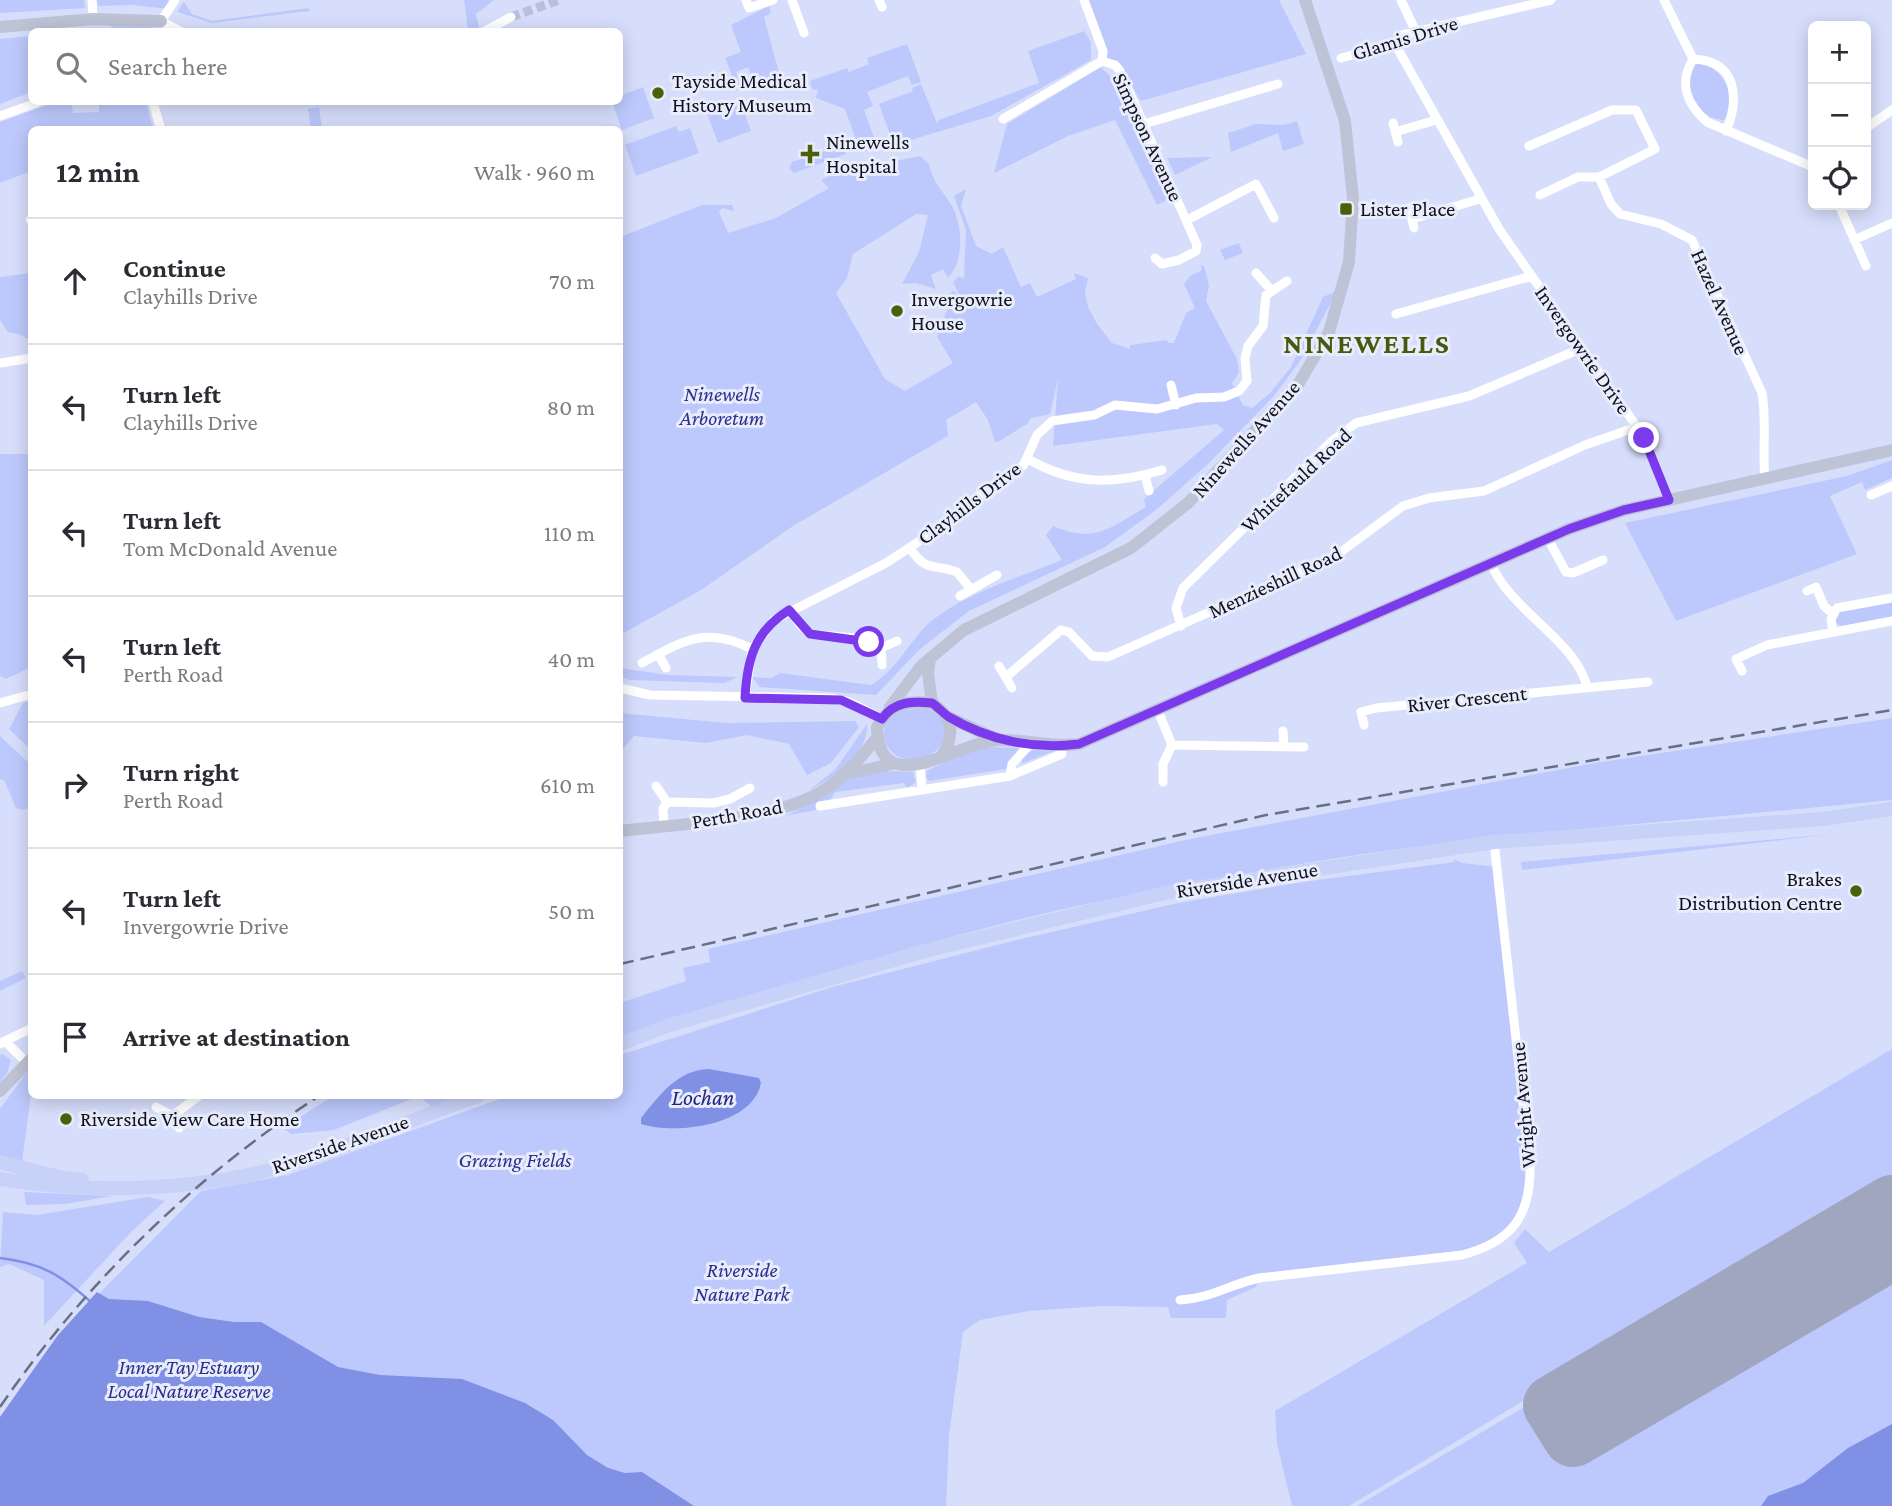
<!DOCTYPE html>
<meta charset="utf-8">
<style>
body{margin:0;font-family:"Crimson Pro",serif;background:#f7f7f7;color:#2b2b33}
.controls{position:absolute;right:21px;top:21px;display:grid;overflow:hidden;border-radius:10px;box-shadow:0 4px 18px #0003}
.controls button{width:63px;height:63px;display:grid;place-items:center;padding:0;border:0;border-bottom:2px solid #e1e1e2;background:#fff;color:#2b2b33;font:35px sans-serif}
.stop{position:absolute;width:21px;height:21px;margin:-16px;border:5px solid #7c3aed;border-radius:50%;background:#fff}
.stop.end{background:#7c3aed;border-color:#fff;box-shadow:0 2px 7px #0008}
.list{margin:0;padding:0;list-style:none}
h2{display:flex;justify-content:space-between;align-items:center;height:91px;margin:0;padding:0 28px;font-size:30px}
h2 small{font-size:23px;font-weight:400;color:#7c7c81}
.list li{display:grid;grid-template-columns:46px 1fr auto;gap:21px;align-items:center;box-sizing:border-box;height:126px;padding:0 28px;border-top:2px solid #e1e1e2}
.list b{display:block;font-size:26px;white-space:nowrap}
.list p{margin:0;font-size:23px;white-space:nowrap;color:#7c7c81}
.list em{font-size:23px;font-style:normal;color:#7c7c81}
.icon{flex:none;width:38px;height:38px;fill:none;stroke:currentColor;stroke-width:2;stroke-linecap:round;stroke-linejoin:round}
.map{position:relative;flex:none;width:1892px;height:1506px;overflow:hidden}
.search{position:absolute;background:#fff;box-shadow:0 4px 18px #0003;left:28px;top:28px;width:595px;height:77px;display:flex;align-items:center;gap:18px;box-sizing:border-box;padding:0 24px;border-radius:10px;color:#7c7c81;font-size:26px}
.panel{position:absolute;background:#fff;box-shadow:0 4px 18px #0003;left:28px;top:126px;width:595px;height:973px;border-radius:10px}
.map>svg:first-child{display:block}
.green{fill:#bdc9fc}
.water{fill:#8090e5}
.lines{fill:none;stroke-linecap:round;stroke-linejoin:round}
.stream{stroke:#8090e5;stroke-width:2.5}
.runway{stroke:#a0a6bf;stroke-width:60}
.street-tunnel{stroke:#b9bfda;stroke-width:9;stroke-dasharray:9 4.5;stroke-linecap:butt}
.street{stroke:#fff;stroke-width:9}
.secondary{stroke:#bec3d5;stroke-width:12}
.primary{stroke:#c8d1f8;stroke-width:14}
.rail{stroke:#6a6f83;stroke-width:2.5;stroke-dasharray:14 7;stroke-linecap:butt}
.route{stroke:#7c3aed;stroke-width:9}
.poi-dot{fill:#4b600b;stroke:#e8ecfb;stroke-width:2.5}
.labels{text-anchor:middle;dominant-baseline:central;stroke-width:6;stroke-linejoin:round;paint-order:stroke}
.street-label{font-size:21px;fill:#0e111d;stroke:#e8ecfb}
.poi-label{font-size:21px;fill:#0e111d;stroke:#e8ecfb;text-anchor:start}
.park-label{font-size:21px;font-style:italic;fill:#2a2e8f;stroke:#e8ecfb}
.water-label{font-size:23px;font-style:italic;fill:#222182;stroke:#e8ecfb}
.district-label{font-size:28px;font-weight:bold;letter-spacing:2px;fill:#465a0e;stroke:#e8ecfb}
</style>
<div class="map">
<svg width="1892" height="1506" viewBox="0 0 1892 1506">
<rect width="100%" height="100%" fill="#d7defb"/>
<path class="green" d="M0 0H84L85 8 0 13Z
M97 0H174L168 9 133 5 98 6Z
M464 0H494L476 14 479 27 468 31Z
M1085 0H1279L1306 54 1141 101 1120 66 1108 60Z
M184 2 192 14 212 21 308 8 310 11 212 23 177 12Z
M769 6 771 13 764 17 779 73 754 83 748 67 736 72 742 89 738 91 725 58 741 52 731 25Z
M135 23 166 31 101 32 110 31 112 24Z
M1084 31 1091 42V60L991 116 894 145 879 104 913 91 912 88 921 84 937 123 939 120 1039 83 1028 51Z
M31 36V92L0 104V39Z
M907 44 921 82 912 85 908 76 867 92 873 106 864 110 879 151H860L845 109 816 98 818 90 812 89 810 81 847 68 849 72 869 64 867 58Z
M1696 64C1724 63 1738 99 1724 120 1698 120 1679 86 1696 64Z
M1101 67 1114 80 1169 199 1157 205 1115 120 1068 136 994 173 1007 124Z
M643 87 654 118 622 130 612 102H620V96Z
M740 100 751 131 718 143 707 113Z
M56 102H71L73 113 99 112V102H146L153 129 32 130 31 171 0 183V122Z
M319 107 322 129H311L308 109Z
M1297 121 1304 144 1283 151 1278 133 1231 152 1228 133 1256 124 1284 125Z
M676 126 679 132 690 128 699 153 636 176 625 145Z
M844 145 846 154 794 173 789 168 792 162Z
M920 156 929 164C932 182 945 193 953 208 963 228 964 261 948 278L943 269 931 275 936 289 916 283 902 284 919 252 928 215 916 214 853 254 847 278 836 293 885 379 905 391 953 363 937 337 947 310 942 301 953 291 960 296 953 282 958 277 964 278 966 230 954 196 966 189 961 206 976 246 992 254 1003 247 1021 287 1030 283 1037 297 1076 279 1074 273 1088 278 1085 293 1088 307 1097 324 1112 343 1130 349V345L1167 340 1168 343H1174L1186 313 1195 308 1184 284 1190 276 1202 270 1200 265 1204 266 1209 285 1206 301 1237 359 1239 373 1232 383 1243 405 1252 408 1270 393 1291 367 1323 297 1337 291 1300 361 1274 396 1208 464 1156 510 1105 547 969 611 920 649 876 695 760 687 752 677 771 678 780 673 871 685C897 669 907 645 926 626 959 595 1020 577 1062 560L1046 535 1053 526C1095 544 1109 528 1146 507L1144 499 1224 430 1217 424 1053 446 1058 379 1050 414 1031 418 1027 424 998 442H995L988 420 976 402 946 420 948 436 793 526 701 590 620 635V237L702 205H732L734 211 722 208 719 212 728 233 776 218 829 188 821 180 838 172Z
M1212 157 1175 175 1167 158Z
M1239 243 1243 253 1225 260 1220 250Z
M31 273 32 341H30L22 335 8 332 0 320V277Z
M0 454H32L31 667 6 679 0 676Z
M1892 460V478L1865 490 1862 482 1830 496 1857 554 1676 621 1625 523 1847 476Z
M1892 601V617L1841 626 1836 623 1834 616 1839 611Z
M620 668 668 675 738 677 724 683 629 680 620 676Z
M31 701H32L31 750 9 729 23 703Z
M927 708C976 736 916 778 891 751 879 739 882 718 899 711 907 709 918 709 927 708Z
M620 713 726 723 855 721 859 727 831 763 807 775 789 744 747 735 706 743 634 736 620 752Z
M1892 718V800C1762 813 1632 824 1502 837 1360 851 1217 877 1077 906 923 940 771 991 620 1037V1003L686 981 683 968 710 962 708 949 1190 839 1595 763Z
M867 724C869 755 832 778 808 791L835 770Z
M0 736 31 765V807L22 810 16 808 4 780 0 779Z
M989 747 1019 748 1006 769 929 781 926 777 927 771 965 752Z
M1033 750 1054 751 1023 763 1020 757Z
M884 771 913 772 916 782 907 788 904 783 835 792 831 799 819 802 816 810 785 816 819 799 847 780Z
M1834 834 1522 870 1521 862Z
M1454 859 1462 863 1497 867 1530 1165 1521 1215 1487 1248 1259 1278 1256 1287 1227 1300 1226 1318H1171L1168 1307 1101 1306 1029 1311 980 1320 963 1332 949 1436 946 1506H0V1417L58 1335 201 1191 288 1175 508 1096H620V1055L832 987 1017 940 1178 903 1303 882 1454 862Z
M22 971 26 978 0 991V981Z
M1892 1049V1190L1879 1198 1882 1210 1615 1370 1588 1362 1349 1506H1292L1277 1444 1275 1411 1527 1263 1514 1243 1525 1229 1549 1252Z
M3 1054 11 1060 7 1073 0 1082V1055Z
M31 1066V1095L22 1162 0 1157V1109Z
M333 1096H463L432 1107 419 1096 334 1130 291 1134 283 1128Z
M24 1192 112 1196 66 1204 26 1205Z
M148 1197 165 1201 131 1232 44 1326V1280L9 1264 0 1267 3 1212 37 1215Z
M1892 1253V1506H1357L1541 1397 1569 1442Z"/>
<path class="water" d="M709 1069 759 1078 761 1083C753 1126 675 1135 641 1124V1118C660 1095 677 1070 709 1069Z
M97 1292 109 1299 148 1301 199 1317 234 1322H261L338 1367 380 1375 462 1379 525 1403 553 1420 587 1455 608 1468 625 1473 642 1472 694 1506H0V1417L58 1335Z
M1892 1424V1506H1761L1768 1496 1803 1483 1848 1448Z"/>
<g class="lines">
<path class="stream" d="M0 1258C42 1263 61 1275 92 1303"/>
<path class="runway" d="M1892 1205 1553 1405 1573 1437 1892 1250"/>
<path class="street-tunnel" d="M511 17 559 0"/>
<path class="street" d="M92 0 93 19
M175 0 161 21 182 32
M746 0 749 8 773 0
M792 0 804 33
M879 0 882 7
M1401 0 1416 32
M1664 0 1693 59C1678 84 1687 104 1707 122L1813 167
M483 32 511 17
M1395 44 1499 229 1644 437 1669 500
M1341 58 1395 44 1402 35 1551 0
M1693 59C1737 61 1740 98 1726 131
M1102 61 1115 65 1120 71 1197 245 1196 251 1179 260 1162 264 1155 258
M153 102 161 130
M0 116 39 102
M1003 119 1102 61 1103 51 1084 0
M1393 123 1398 142
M1144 124 1278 84
M1866 128 1892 110
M1395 132 1436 120
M1529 146 1612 110H1636L1655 149 1599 177 1611 204 1620 214 1661 224 1692 240 1762 393C1767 422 1762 450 1765 479
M1540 195 1578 177H1599
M1839 205 1866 266
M1409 208 1414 228
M1412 219 1480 199
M30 220 32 221
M1187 220 1256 184 1274 218
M1854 240 1892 223
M1256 273 1271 290
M1396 314 1532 276
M0 363 32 358
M1171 385 1176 405
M1028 459C1073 485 1113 485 1162 470
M1145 475 1149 491
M1871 495 1892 486
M1548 539 1566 572 1573 573 1603 560
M910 548C926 573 933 563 957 572L970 588
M1491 564C1511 611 1577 642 1587 687
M1807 591 1816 587 1824 606 1832 613
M960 596 997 575
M790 610 800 625 810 634 854 638 881 648
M1181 626 1176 608 1183 588 1332 441 1356 423 1469 396 1582 348
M1833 632 1831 619 1837 608 1892 598
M658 654 666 668
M642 663C684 640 706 626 752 649
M882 665 881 648 897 641
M999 666 1012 688
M1742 671 1736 659 1767 645 1892 621
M1006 677 1061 630 1069 632 1092 656 1108 657 1334 557 1403 506 1429 498 1484 491 1585 445 1637 427
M620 688 650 695 831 698 850 702 882 719
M745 698 752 649 774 620 886 563 936 530 983 492 1023 466 1037 435 1052 421 1094 415 1115 405 1157 409 1196 398 1224 397 1239 391 1247 381 1245 358 1248 346 1263 326 1266 295 1287 281
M0 703 32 694
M1158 711 1172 745
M1364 725 1361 712 1376 708 1648 682
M1283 731 1284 747
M920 765 922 790
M1010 776 1012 764 1031 743
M1163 782V764L1172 745 1304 747
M656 786 667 802
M820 806 1010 776 1062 754
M664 826 663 809 667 802 713 803 730 799 750 788
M5 1041 32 1028
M0 1044 5 1041 27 1063
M156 1107 172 1116 179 1128
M172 1116 199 1096
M1180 1300C1212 1298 1228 1285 1259 1278L1462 1255C1511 1242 1531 1217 1530 1165L1494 842"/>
<path class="secondary" d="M0 27 93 19 161 21
M930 658 928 673 932 703
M890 707 921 666 964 630 1131 548 1188 503 1299 383 1329 332 1349 262 1353 198 1345 121 1305 0
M946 716 998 740
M943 754C955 735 953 717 932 703 906 700 890 704 877 727 879 804 959 741 998 740 1026 739 1052 748 1079 744L1569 529 1624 510 1892 450
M847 774 892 764
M620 831C677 824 770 821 819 793 843 779 859 759 877 738
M0 1091 32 1058"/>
<path class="primary" d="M620 1044 670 1025 925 951 1169 892 1494 842 1823 819 1892 809
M0 1162 63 1178 82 1180
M0 1179C91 1194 192 1191 282 1167 348 1148 413 1119 478 1096"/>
<path class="rail" d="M620 964 1266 815 1892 710
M0 1407C84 1284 194 1177 319 1096"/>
</g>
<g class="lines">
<path class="route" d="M869 642 810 634 789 610C755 631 747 659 745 698L841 700 882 719C894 701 913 701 932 703 938 707 943 713 949 717 988 740 1034 750 1079 744L1569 529 1624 510 1669 500 1644 438"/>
</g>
<g class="poi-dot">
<circle cx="658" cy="93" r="7"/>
<path d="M806.5 143.5h7v7h7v7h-7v7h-7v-7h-7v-7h7z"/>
<rect x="1339" y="202" width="14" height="14" rx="3.5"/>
<circle cx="897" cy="311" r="7"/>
<circle cx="1856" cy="891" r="7"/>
<circle cx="66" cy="1119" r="7"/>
</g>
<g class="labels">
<g class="street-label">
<text transform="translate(1405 38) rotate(-17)">Glamis Drive</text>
<text transform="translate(1148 137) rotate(65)">Simpson Avenue</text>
<text transform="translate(1720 302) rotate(66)">Hazel Avenue</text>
<text transform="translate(1583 350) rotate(55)">Invergowrie Drive</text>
<text transform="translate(1246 439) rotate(-48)">Ninewells Avenue</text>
<text transform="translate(1296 480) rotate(-43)">Whitefauld Road</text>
<text transform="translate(969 503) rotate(-37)">Clayhills Drive</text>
<text transform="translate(1275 582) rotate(-25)">Menzieshill Road</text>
<text transform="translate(1467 699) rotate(-6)">River Crescent</text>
<text transform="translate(737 814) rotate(-10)">Perth Road</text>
<text transform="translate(1247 880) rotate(-9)">Riverside Avenue</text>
<text transform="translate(1523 1105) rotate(-95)">Wright Avenue</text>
<text transform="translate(340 1144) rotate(-19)">Riverside Avenue</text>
</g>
<g class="poi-label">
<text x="672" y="81">Tayside Medical<tspan x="672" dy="24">History Museum</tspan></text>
<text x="826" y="142">Ninewells<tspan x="826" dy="24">Hospital</tspan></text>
<text x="1360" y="209">Lister Place</text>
<text x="911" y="299">Invergowrie<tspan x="911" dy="24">House</tspan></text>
<text x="1842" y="879" text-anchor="end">Brakes<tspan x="1842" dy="24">Distribution Centre</tspan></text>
<text x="80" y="1119">Riverside View Care Home</text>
</g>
<g class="park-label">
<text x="722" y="394">Ninewells<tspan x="722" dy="24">Arboretum</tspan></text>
<text x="515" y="1160">Grazing Fields</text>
<text x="742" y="1270">Riverside<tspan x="742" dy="24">Nature Park</tspan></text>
<text x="189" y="1367">Inner Tay Estuary<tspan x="189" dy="24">Local Nature Reserve</tspan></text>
</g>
<g class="water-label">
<text x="703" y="1097">Lochan</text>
</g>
<g class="district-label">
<text x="1367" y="343">NINEWELLS</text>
</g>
</g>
</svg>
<div class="controls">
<button>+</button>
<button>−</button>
<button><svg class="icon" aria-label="locate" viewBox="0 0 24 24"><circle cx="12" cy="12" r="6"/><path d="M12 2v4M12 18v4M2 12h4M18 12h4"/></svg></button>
</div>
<div class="stop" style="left:869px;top:642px"></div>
<div class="stop end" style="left:1644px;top:438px"></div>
<div class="search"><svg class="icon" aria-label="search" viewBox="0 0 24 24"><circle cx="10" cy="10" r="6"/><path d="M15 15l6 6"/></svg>Search here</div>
<section class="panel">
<h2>12 min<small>Walk · 960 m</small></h2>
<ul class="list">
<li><svg class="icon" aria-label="ahead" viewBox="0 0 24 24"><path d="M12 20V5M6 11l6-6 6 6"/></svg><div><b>Continue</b><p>Clayhills Drive</p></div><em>70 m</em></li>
<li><svg class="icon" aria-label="left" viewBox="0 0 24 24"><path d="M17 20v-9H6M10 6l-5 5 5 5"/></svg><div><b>Turn left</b><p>Clayhills Drive</p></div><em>80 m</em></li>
<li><svg class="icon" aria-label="left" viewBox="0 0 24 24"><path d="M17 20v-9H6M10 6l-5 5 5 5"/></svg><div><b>Turn left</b><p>Tom McDonald Avenue</p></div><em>110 m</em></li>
<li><svg class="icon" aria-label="left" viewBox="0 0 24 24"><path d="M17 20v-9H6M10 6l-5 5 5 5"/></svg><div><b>Turn left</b><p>Perth Road</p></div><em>40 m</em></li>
<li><svg class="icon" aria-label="right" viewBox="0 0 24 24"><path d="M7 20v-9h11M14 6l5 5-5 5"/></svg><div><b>Turn right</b><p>Perth Road</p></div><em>610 m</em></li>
<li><svg class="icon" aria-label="left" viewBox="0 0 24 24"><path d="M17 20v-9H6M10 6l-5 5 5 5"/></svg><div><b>Turn left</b><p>Invergowrie Drive</p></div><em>50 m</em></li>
<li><svg class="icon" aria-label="arrive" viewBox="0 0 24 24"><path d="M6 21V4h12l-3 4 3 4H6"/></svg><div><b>Arrive at destination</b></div></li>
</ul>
</section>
</div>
